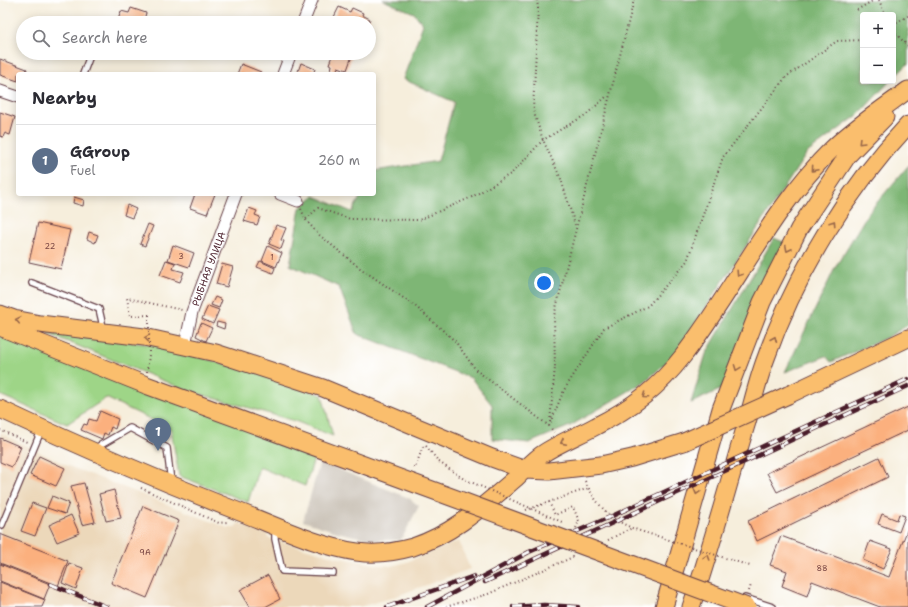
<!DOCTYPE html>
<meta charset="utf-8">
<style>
body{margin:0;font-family:"Shantell Sans",sans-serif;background:#f7f7f7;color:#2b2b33}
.controls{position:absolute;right:12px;top:12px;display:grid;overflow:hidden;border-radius:4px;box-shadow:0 2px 10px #0003}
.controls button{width:36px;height:36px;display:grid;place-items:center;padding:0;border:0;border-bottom:1px solid #e1e1e2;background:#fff;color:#2b2b33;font:20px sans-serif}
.you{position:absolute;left:544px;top:283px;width:14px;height:14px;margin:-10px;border:3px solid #fff;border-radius:50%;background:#1a73e8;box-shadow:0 0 0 6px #1a73e833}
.badge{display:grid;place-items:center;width:26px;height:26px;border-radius:50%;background:#1a73e8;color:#fff;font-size:13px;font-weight:700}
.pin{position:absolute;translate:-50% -33px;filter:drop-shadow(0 1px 2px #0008)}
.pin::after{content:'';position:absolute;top:21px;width:14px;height:12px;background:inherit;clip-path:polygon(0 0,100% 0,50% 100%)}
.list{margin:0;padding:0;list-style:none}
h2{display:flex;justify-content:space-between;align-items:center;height:52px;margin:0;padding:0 16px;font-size:17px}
h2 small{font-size:13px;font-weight:400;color:#7c7c81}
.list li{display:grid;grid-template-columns:26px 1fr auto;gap:12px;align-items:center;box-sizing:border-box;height:72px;padding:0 16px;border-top:1px solid #e1e1e2}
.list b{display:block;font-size:15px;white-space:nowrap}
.list p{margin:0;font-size:13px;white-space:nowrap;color:#7c7c81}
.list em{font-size:13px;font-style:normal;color:#7c7c81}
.icon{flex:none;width:22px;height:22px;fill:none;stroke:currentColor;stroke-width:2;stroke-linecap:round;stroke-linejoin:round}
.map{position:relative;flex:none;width:908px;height:607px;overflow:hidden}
.search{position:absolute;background:#fff;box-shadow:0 2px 10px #0003;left:16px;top:16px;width:360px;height:44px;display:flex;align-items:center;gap:10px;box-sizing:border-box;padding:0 14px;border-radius:22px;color:#7c7c81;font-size:15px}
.panel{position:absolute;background:#fff;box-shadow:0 2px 10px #0003;left:16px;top:72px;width:360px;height:124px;border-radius:4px}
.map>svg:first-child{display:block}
.built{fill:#ecd8ba}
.industrial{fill:#cbc3b8}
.green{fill:#9ed587;stroke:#747a59}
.forest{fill:#7eb674;stroke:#646a50}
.building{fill:#fbb07e}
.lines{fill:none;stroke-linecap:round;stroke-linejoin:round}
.lane-casing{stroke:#643e46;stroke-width:8}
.street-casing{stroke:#643e46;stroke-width:13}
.primary-casing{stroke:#643e46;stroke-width:19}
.path{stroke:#643e46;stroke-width:2;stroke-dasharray:1 3;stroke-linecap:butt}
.lane{stroke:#fff;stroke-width:5.5}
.street{stroke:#fff;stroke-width:11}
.primary{stroke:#fabe6d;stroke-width:17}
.rail-casing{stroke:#4a1f2b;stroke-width:4.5}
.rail{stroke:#fff;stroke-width:3;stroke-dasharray:9;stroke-linecap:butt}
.primary-bridge-casing{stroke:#643e46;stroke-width:19;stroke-linecap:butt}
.path-bridge{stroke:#643e46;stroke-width:2;stroke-dasharray:1 3;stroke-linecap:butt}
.primary-bridge{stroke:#fabe6d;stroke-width:17}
.oneway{stroke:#996749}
.labels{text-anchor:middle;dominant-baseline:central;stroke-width:3;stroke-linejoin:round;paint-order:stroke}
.number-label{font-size:8px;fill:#764340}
.street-label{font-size:10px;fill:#4a1f2b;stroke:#fff}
</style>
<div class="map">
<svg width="908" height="607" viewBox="0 0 908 607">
<rect width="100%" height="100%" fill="#fff"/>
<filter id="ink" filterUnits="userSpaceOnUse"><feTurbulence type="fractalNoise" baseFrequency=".025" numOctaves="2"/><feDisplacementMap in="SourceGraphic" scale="8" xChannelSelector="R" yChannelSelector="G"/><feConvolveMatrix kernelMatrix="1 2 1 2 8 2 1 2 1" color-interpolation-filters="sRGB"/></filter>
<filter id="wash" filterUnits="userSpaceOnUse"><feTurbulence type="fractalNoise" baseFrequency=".012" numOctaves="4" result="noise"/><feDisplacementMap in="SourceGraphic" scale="16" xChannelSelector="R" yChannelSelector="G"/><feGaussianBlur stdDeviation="0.9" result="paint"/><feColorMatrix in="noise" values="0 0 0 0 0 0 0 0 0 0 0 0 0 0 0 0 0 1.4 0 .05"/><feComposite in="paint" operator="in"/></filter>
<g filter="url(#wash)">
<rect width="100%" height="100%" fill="#f6eedc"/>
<path class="built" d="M0 433 66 465 228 528H234L239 523 267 533 268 538 336 557 378 565 391 566 404 563 459 541 470 569 391 598 359 607H0Z"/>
<path class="industrial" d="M320 462 409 498 419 506 401 540H373L337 532 303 521Z"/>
<path class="green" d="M44 332 154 345 255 372 322 395 333 436 295 421 186 390Z
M0 335 316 453 305 486 259 467 248 502 179 476 171 429 106 398 67 424 0 395Z"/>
<path class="forest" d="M383 0H908V64L893 78V15H863V81H890L858 115 807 153 674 356 644 382 570 426 529 443 492 439V405L471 378 357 334 339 287 290 265 300 208 314 196 352 212 362 194H374V171L438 161 454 102 403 79 423 24 414 13Z
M908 166V325L886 338 831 362 826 356 785 372 835 268 868 213Z
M774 238 788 244 724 388 691 403 706 354Z"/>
<g id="blocks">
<path class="building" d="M339 7 350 12 352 8 363 13 362 15 370 19 368 23H331Z
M131 8 146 13 143 23H117L121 11 129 13Z
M235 17 245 23H232Z
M333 53H345L352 56 347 70 338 67 336 72 331 70 332 65 329 64Z
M0 59 27 69 25 74H18V81L0 75Z
M301 63 315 69 313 74H297Z
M241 64 261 72 260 74H237Z
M0 112 15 117 10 135 5 133 3 137 0 136Z
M195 194H215L207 214 190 208Z
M74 197 84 200 83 206 73 203Z
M127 205 136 209 132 218 124 215Z
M249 208 257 211 255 215 260 217 257 225 244 221Z
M38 223 70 230 61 269 29 262Z
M148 224 153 226 145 246 140 244Z
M276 225 286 228 281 240 284 241 281 249 269 244Z
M89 232 98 235 95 243 87 239Z
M173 245 194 253 189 267 168 260Z
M268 246 282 253 276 267 262 261Z
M166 260 175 263 173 269 184 272 180 282 160 275Z
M260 261 275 268 273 273 257 267Z
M222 264 233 267 227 287 216 284Z
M215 297 222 300 219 308 211 305Z
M208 306 219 310 213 324 202 319Z
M217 322 225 324 224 329 216 326Z
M201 323 212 328 206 341 196 336Z
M908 407V430L777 492 767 473Z
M100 411 118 419 115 429 111 427 108 435 104 433 102 439 81 430 84 424 87 425 89 419 96 421Z
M0 438 21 447 12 467 0 462Z
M39 456 65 468 56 486 30 475Z
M879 457 888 477 757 541 748 521Z
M84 483 95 522 82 525 71 486Z
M114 490 121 518 106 521 99 494Z
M52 496 69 503 65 514 47 508Z
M32 503 46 508 35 536 21 531Z
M143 506 179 521 147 598 111 583Z
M882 514 897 520 899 514 905 516 899 532 878 524Z
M71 515 79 533 57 542 49 525Z
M908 528V607H880L812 581 807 596 782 586 787 571 770 565 781 536 889 577Z
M0 534 68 561 58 586 0 563Z
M870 541 892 549 883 569 863 560Z
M69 563 83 568 76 589 62 583Z
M0 564 50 584 44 599 0 581Z
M268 575 280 599 265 607H250L240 590Z
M0 582 45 600 42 607H0Z"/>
</g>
</g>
<g filter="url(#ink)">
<use href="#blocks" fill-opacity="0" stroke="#643e46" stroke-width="1"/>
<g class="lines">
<defs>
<path id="lane" d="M83 74 91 53
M32 283 99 309 102 322 101 330
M94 449 130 428 167 448 171 482
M2 525 41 431
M275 528V539L282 571 333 573
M745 598 773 607"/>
<g id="street">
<path d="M303 23 312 0"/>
<path d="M283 74 291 53"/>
<path d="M0 91 18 97"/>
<path d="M280 194 298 201"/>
<path id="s1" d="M185 345 192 312 236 194"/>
</g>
<path id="primary" d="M0 314 14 319 40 324 144 337 216 353 323 388 492 458 525 470 549 471 601 465 632 458 684 442
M0 327 146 385 462 501
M788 395 908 338
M0 409C81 447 162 482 245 514 281 528 318 546 357 552 376 555 395 552 413 547 455 533 483 506 516 478 524 470 532 462 541 455 558 443 578 436 596 426 632 408 659 387 683 356 735 289 771 209 832 149 855 127 882 109 908 90
M664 607 721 409 762 302 799 229 848 155 885 117
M691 607C712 546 728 484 747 422 753 401 758 379 766 358 796 273 846 191 908 125"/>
</defs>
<use href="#lane" class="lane-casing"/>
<use href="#street" class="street-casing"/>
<use href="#primary" class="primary-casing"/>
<path class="path" d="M537 0 538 8 533 110 543 140 561 179 575 225
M879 0 885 15
M857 10 874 0
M893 24 908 16
M893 31 908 46
M301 209 306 220 318 234 360 268 415 306 455 341 476 370 549 426 554 432
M306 219 318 208 350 219 419 220 472 197 512 173 543 140 587 114 607 96
M149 315 130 316 127 298 182 310
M147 372 149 355
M550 422 555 367 554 316 634 0
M549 426 564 390 604 328 648 306 687 261 723 157 786 77 837 41 863 40
M0 430 29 443
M426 446 439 462
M413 467 415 468 424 444
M585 481C602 516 620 526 657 536
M141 488 219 523 227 522
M549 502 555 515 573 507 579 521 576 528
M526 510 589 488
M608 540 632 528
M749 591 751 585
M446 607 488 594 573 557"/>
<use href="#lane" class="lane"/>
<use href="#street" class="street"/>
<use href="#primary" class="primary"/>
<defs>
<path id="rail" d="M485 582 908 386
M50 584 107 607
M387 607 474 576
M427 607 529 552 610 517 908 379
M513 607 544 605 578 607"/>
</defs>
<use href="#rail" class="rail-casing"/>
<use href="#rail" class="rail"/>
<defs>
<path id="primary-bridge" d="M684 442 788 395
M462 501 747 607"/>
</defs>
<use href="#primary-bridge" class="primary-bridge-casing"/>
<path class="path-bridge" d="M149 315V355
M439 462 464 479 562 522
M657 536 750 566"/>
<use href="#primary-bridge" class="primary-bridge"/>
</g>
<defs><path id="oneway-chevron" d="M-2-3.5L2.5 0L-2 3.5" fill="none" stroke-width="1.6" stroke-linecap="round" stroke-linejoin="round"/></defs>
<g class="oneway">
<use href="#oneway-chevron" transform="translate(861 142) rotate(135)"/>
<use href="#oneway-chevron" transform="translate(814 169) rotate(131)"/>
<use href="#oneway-chevron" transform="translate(833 223) rotate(-57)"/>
<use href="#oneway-chevron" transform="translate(788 249) rotate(117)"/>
<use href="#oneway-chevron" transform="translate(739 274) rotate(123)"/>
<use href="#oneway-chevron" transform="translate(18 320) rotate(-168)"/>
<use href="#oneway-chevron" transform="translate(147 338) rotate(-171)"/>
<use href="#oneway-chevron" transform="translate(774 339) rotate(-67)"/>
<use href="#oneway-chevron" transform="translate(737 368) rotate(111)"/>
<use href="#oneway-chevron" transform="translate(645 396) rotate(145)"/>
<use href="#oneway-chevron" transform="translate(563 442) rotate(153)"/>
<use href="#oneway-chevron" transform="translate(697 492) rotate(106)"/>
<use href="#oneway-chevron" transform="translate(707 557) rotate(-73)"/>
</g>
</g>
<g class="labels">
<g class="number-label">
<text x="50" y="246">22</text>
<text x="181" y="256">3</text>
<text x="272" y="257">1</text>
<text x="145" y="552">9А</text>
<text x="822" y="568">88</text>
</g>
<g class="street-label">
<text stroke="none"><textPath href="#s1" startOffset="80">РЫБНАЯ УЛИЦА</textPath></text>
</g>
</g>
</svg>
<div class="controls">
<button>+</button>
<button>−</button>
</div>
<div class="you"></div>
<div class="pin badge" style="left:158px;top:451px;background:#5c6f8a">1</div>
<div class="search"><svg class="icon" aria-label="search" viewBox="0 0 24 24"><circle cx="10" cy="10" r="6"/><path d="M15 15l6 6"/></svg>Search here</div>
<section class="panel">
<h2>Nearby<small></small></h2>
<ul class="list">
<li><span class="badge" style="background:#5c6f8a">1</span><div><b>GGroup</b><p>Fuel</p></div><em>260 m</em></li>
</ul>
</section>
</div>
